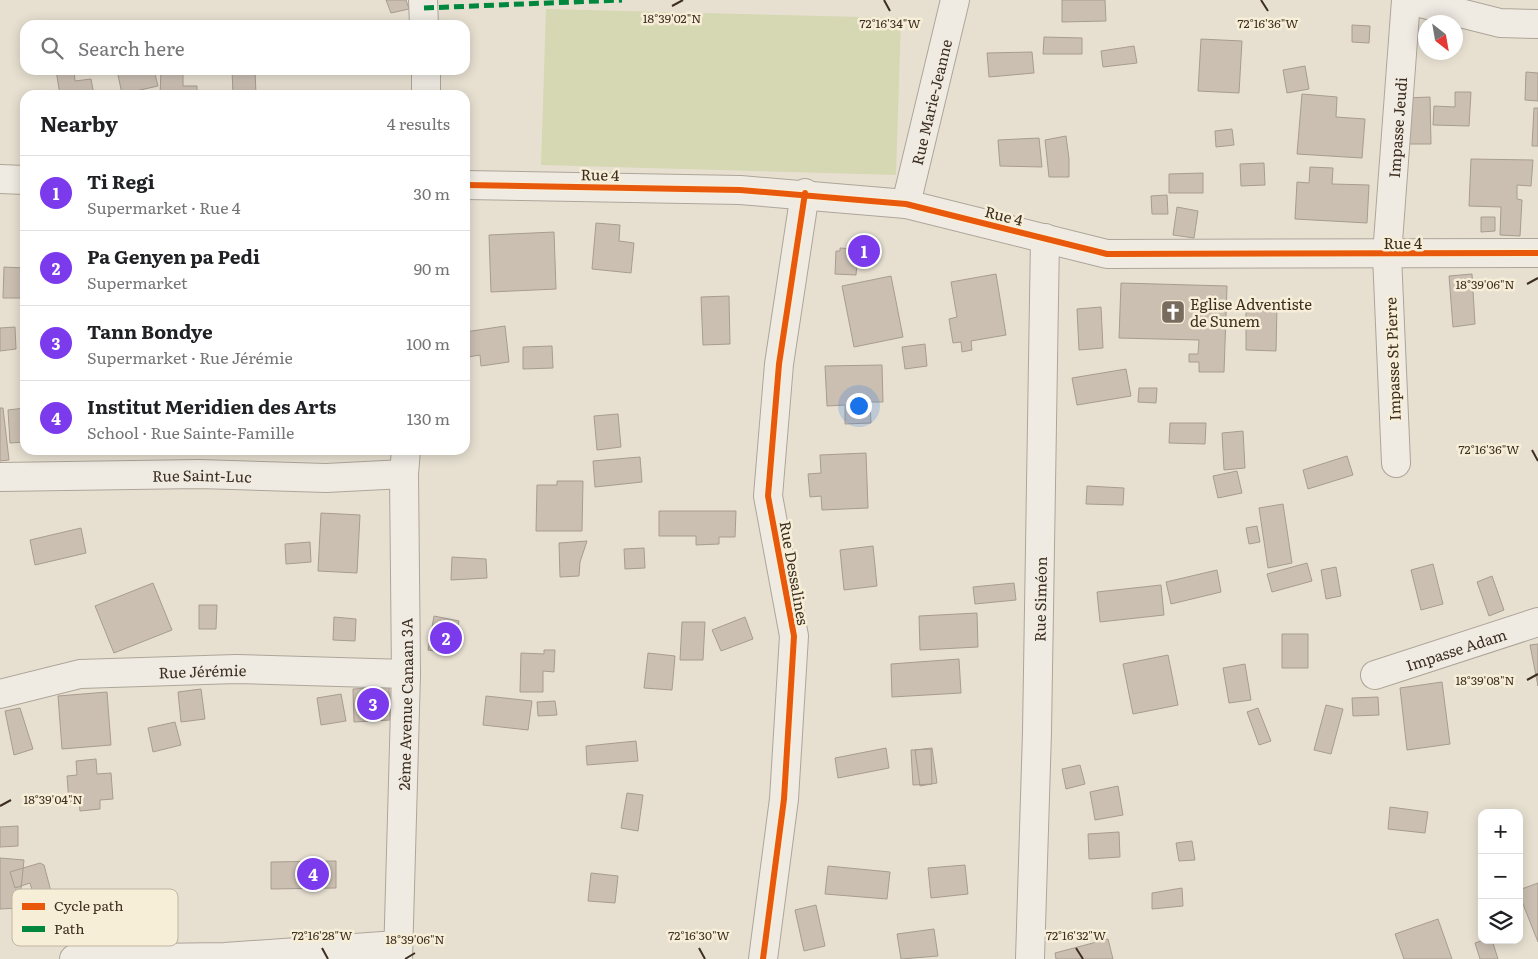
<!DOCTYPE html>
<meta charset="utf-8">
<style>
body{margin:0;font-family:Literata,serif;background:#f2f2f2;color:#202124}
.controls{position:absolute;right:15px;bottom:15px;display:grid;overflow:hidden;border-radius:10px;box-shadow:0 2px 12px #0003}
.controls button{width:45px;height:45px;display:grid;place-items:center;padding:0;border:0;border-bottom:1px solid #e0e0e0;background:#fff;color:#202124;font:25px sans-serif}
.compass{position:absolute;left:1418px;top:15px;width:45px;height:45px;border-radius:50%;background:#fff;box-shadow:0 2px 12px #0003;rotate:149deg}
.you{position:absolute;left:858px;top:405px;width:18px;height:18px;margin:-12px;border:4px solid #fff;border-radius:50%;background:#1a73e8;box-shadow:0 0 0 8px #1a73e833}
.badge{display:grid;place-items:center;width:32px;height:32px;border-radius:50%;background:#7c3aed;color:#fff;font-size:16px;font-weight:700}
.pin{position:absolute;translate:-50% -50%;border:2px solid #fff;box-shadow:0 1px 5px #0006}
.list{margin:0;padding:0;list-style:none}
h2{display:flex;justify-content:space-between;align-items:center;height:65px;margin:0;padding:0 20px;font-size:21px}
h2 small{font-size:16px;font-weight:400;color:#757577}
.list li{display:grid;grid-template-columns:32px 1fr auto;gap:15px;align-items:center;box-sizing:border-box;height:75px;padding:0 20px;border-top:1px solid #e0e0e0}
.list b{display:block;font-size:19px;white-space:nowrap}
.list p{margin:0;font-size:16px;white-space:nowrap;color:#757577}
.list em{font-size:16px;font-style:normal;color:#757577}
.icon{flex:none;width:28px;height:28px;fill:none;stroke:currentColor;stroke-width:2;stroke-linecap:round;stroke-linejoin:round}
.map{position:relative;flex:none;width:1538px;height:959px;overflow:hidden}
.search{position:absolute;background:#fff;box-shadow:0 2px 12px #0003;left:20px;top:20px;width:450px;height:55px;display:flex;align-items:center;gap:12px;box-sizing:border-box;padding:0 18px;border-radius:15px;color:#757577;font-size:19px}
.panel{position:absolute;background:#fff;box-shadow:0 2px 12px #0003;left:20px;top:90px;width:450px;height:365px;border-radius:15px}
.map>svg:first-child{display:block}
.green{fill:#d6d7b3}
.building{fill:#cbbfb2;stroke:#a89c90}
.lines{fill:none;stroke-linecap:round;stroke-linejoin:round}
.street-casing{stroke:#ada599;stroke-width:30}
.street{stroke:#efebe3;stroke-width:28}
.quiet{stroke:#00873e;stroke-width:5;stroke-dasharray:10 5;stroke-linecap:butt}
.cycleway-casing{stroke:#f7eed8;stroke-width:9}
.cycleway{stroke:#e8590c;stroke-width:6}
.ticks{fill:none;stroke:#3d2e20;stroke-width:2}
.labels{text-anchor:middle;dominant-baseline:central;stroke-width:5;stroke-linejoin:round;paint-order:stroke}
.street-label{font-size:15px;fill:#3d2e20;stroke:#f7eed8}
.poi-label{font-size:15px;fill:#3d2e20;stroke:#f7eed8;text-anchor:start}
.key{fill:#f7eed8;stroke:#bfb4a1;stroke-width:1}
.key-label{font-size:14px;fill:#3d2e20}
.ticks-label{font-size:12px;text-anchor:middle;fill:#3d2e20;stroke:#f7eed8;stroke-width:5;stroke-linejoin:round;paint-order:stroke}
</style>
<div class="map">
<svg width="1538" height="959" viewBox="0 0 1538 959">
<rect width="100%" height="100%" fill="#e7e0d1"/>
<path class="green" d="M546 9 901 18 896 175 541 165Z"/>
<path class="building" d="M386 0H406L409 9 391 13Z
M1062 0H1105L1106 21 1062 22Z
M1352 25 1370 26 1369 43 1352 42Z
M1044 37 1082 38V54H1043Z
M1201 39 1242 41 1239 93 1198 91Z
M1134 46 1137 63 1103 67 1101 51Z
M1032 52 1034 73 989 77 987 53Z
M1305 66 1309 89 1287 93 1283 70Z
M56 70H74L75 81 91 79 94 95H60Z
M117 70H154L158 86 122 94Z
M161 70H183V86H197V95H160Z
M232 70H255L256 95H233Z
M1526 72 1538 73V101L1525 100Z
M1455 92H1471L1469 126 1433 125 1434 106 1455 107Z
M1302 94 1337 97 1336 117 1365 119 1362 158 1297 154Z
M1430 97 1431 144H1406L1405 98Z
M1534 108H1538V146H1532Z
M1232 129 1234 145 1216 147 1215 131Z
M1066 136 1069 159V177H1049L1045 140Z
M1039 138 1042 167 1000 166 998 140Z
M1471 159 1533 160 1531 186 1517 185V199L1522 200 1520 236 1500 235 1501 207 1469 206Z
M1264 163 1265 185 1241 186 1240 164Z
M1310 167 1333 168 1332 184 1369 185 1367 223 1295 219 1297 182 1309 183Z
M1203 173V193H1169V174Z
M1167 195 1168 214H1152L1151 196Z
M1177 207 1198 211 1194 238 1173 235Z
M1481 217H1495V231L1481 232Z
M596 223 620 225 619 241 634 243 631 273 592 269Z
M554 232 556 289 491 292 489 235Z
M840 248 854 249V252H858L856 275 835 274 836 251H840Z
M4 267 24 268 23 298H3Z
M996 274 1006 335 971 341 972 350 962 352 961 342 953 343 949 319 957 317 951 282Z
M1472 274 1475 324 1453 327 1449 276Z
M891 276 903 337 854 347 842 286Z
M1121 283 1227 286 1224 372H1199V362H1189V354H1198L1199 340 1119 338Z
M729 296 730 344 703 345 701 297Z
M1246 306H1277L1276 351 1246 350Z
M1101 307 1103 348 1079 350 1077 309Z
M505 326 509 362 481 366 480 355 468 357 465 332Z
M15 327 16 349 0 351V328Z
M925 344 927 366 905 369 902 347Z
M552 346 553 368 523 369V347Z
M882 365 883 402H870L871 423 845 424V405L827 406 825 366Z
M1126 369 1131 396 1077 405 1072 378Z
M1139 388H1157L1156 403 1138 402Z
M0 408H3L9 460 0 461Z
M25 408V442L10 443 8 410Z
M618 414 621 447 597 450 594 416Z
M1170 423H1206L1205 444 1169 443Z
M1243 431 1245 468 1224 470 1222 433Z
M866 453 868 508 822 510 821 496 810 497 808 474 821 473 820 455Z
M1347 456 1353 475 1308 489 1303 470Z
M640 457 642 482 595 487 593 461Z
M1237 471 1242 493 1218 498 1213 476Z
M557 481H583L582 531H536L537 485H557Z
M1087 486 1124 488 1123 505 1086 504Z
M1283 504 1292 563 1268 568 1259 508Z
M659 511H736L735 537H719V544L696 545V536H659Z
M321 513 360 515 357 573 318 571Z
M1257 526 1260 542 1249 544 1246 528Z
M81 528 86 553 35 565 30 540Z
M587 541 580 562 579 576 560 577 559 543Z
M310 542 311 562 286 564 285 544Z
M873 546 877 586 844 590 840 550Z
M644 548 645 568 625 569 624 549Z
M452 557 486 559 487 578 451 580Z
M1307 563 1312 581 1272 592 1267 574Z
M1433 564 1443 604 1421 610 1411 570Z
M1336 567 1341 596 1326 599 1321 570Z
M1217 570 1221 592 1171 604 1166 582Z
M1492 576 1504 610 1489 616 1477 582Z
M153 583 172 630 114 653 95 606Z
M1014 583 1016 600 975 604 973 587Z
M1161 585 1164 615 1100 622 1097 592Z
M199 605H217L216 629H199Z
M977 613 978 647 920 650 919 616Z
M434 616 459 621 453 654 428 650Z
M334 617 356 619 355 641 333 640Z
M745 617 753 639 721 651 712 630Z
M682 622H705L703 660H680Z
M1282 634H1308V668H1282Z
M1538 644V686L1530 645Z
M544 650H555L554 672 543 671V692H520L521 653 544 654Z
M648 653 675 656 672 690 644 688Z
M1168 655 1178 705 1133 714 1123 664Z
M959 659 961 693 892 697 891 664Z
M1245 664 1251 700 1229 703 1223 668Z
M1442 682 1450 744 1407 750 1400 688Z
M389 687 390 720 354 722 353 689Z
M201 689 205 719 181 722 178 692Z
M107 692 111 745 62 749 58 696Z
M341 694 346 721 321 725 317 698Z
M486 696 532 701 528 730 483 725Z
M1378 697 1379 715 1353 716 1352 698Z
M555 701 557 715 538 716 537 702Z
M1326 705 1343 709 1331 754 1314 750Z
M20 708 33 749 14 755 5 711Z
M1258 708 1271 741 1259 745 1247 712Z
M175 722 181 745 153 752 148 728Z
M636 741 638 761 587 765 586 746Z
M886 748 889 768 838 778 835 758Z
M932 748 937 783 920 786 915 750Z
M931 749 932 784 913 785 911 750Z
M96 759 97 774 111 773 113 799 100 800V809L80 811 79 801 69 802 67 776 77 775 76 761Z
M1080 765 1085 784 1066 789 1062 769Z
M1118 786 1123 815 1095 820 1090 792Z
M627 793 643 795 638 831 621 828Z
M1390 807 1428 812 1425 833 1388 829Z
M18 826V846L0 847V827Z
M1119 832 1120 857 1089 859 1088 834Z
M1192 841 1195 860 1179 861 1176 843Z
M0 858 24 860 19 908 0 909Z
M336 861V888L271 889V862Z
M40 863 44 865 53 899 36 904 30 883 15 888 10 872Z
M965 865 968 894 931 898 928 868Z
M828 866 890 872 887 899 825 894Z
M591 873 618 876 615 903 588 901Z
M1538 883V942L1519 894V890Z
M1182 888 1183 906 1152 909V893Z
M816 905 825 946 804 951 795 910Z
M1438 919 1452 959H1404L1395 934Z
M934 929 938 956 901 959 897 934Z
M1108 939 1113 959H1056L1055 953Z
M1484 940H1492L1498 959H1480L1475 943Z"/>
<g class="lines">
<defs>
<g id="street">
<path d="M423 0 424 25"/>
<path d="M1408 0 1500 23 1538 24"/>
<path d="M426 70V95"/>
<path d="M0 179 25 180"/>
<path d="M465 185 740 190 906 204 1107 254 1538 253"/>
<path id="s1" d="M906 204 955 0"/>
<path id="s2" d="M1396 463 1387 255 1406 0"/>
<path id="s3" d="M0 477 199 474 326 478 404 474"/>
<path id="s4" d="M1375 675 1538 622"/>
<path id="s5" d="M0 694 80 674 236 669 406 674"/>
<path d="M74 959 225 957 397 945"/>
<path id="s6" d="M398 959 406 674 404 474 406 450"/>
<path d="M763 959 784 799 794 636 768 496 779 364 805 193"/>
<path id="s7" d="M1030 959 1037 732 1045 238"/>
</g>
</defs>
<use href="#street" class="street-casing"/>
<use href="#street" class="street"/>
<path class="quiet" d="M424 8 622 0"/>
<defs>
<path id="cycleway" d="M465 185 740 190 906 204 1107 254 1538 253
M763 959 784 799 794 636 768 496 779 364 805 193"/>
</defs>
<use href="#cycleway" class="cycleway-casing"/>
<use href="#cycleway" class="cycleway"/>
</g>
<path class="ticks" d="M884 0 890 11M1261 0 1268 11M672 6 683 0M1527 284 1538 278M1532 450 1538 461M1527 680 1538 674M0 806 11 800M322 948 328 959M699 948 705 959M1076 948 1083 959M405 959 415 953"/>
<defs>
<symbol id="church-square" viewBox="-11 -11 22 22"><rect x="-9" y="-9" width="18" height="18" rx="4" fill="#786c5e" stroke="#f7eed8"/><path d="M-1.2-6h2.4v3.5h3.3v2.4h-3.3V6h-2.4V-.1h-3.3v-2.4h3.3Z" fill="#fff"/></symbol>
</defs>
<g fill-rule="evenodd">
<use href="#church-square" x="1159" y="298" width="28" height="28"/>
</g>
<g class="labels">
<g class="street-label">
<text stroke="none"><textPath href="#s1" startOffset="105">Rue Marie-Jeanne</textPath></text>
<text stroke="none"><textPath href="#s2" startOffset="336">Impasse Jeudi</textPath></text>
<text transform="translate(600 174) rotate(1)">Rue 4</text>
<text transform="translate(1004 215) rotate(14)">Rue 4</text>
<text x="1403" y="242">Rue 4</text>
<text transform="translate(1392 359) rotate(-92)">Impasse St Pierre</text>
<text stroke="none"><textPath href="#s3" startOffset="202">Rue Saint-Luc</textPath></text>
<text transform="translate(795 573) rotate(80)">Rue Dessalines</text>
<text stroke="none"><textPath href="#s7" startOffset="360">Rue Siméon</textPath></text>
<text stroke="none"><textPath href="#s4" startOffset="85">Impasse Adam</textPath></text>
<text stroke="none"><textPath href="#s5" startOffset="205">Rue Jérémie</textPath></text>
<text stroke="none"><textPath href="#s6" startOffset="255">2ème Avenue Canaan 3A</textPath></text>
</g>
<g class="poi-label">
<text x="1190" y="303">Eglise Adventiste<tspan x="1190" dy="17">de Sunem</tspan></text>
</g>
</g>
<rect x="12" y="889" width="166" height="57" rx="8" class="key"/>
<rect x="22" y="903" width="23" height="7" fill="#e8590c"/>
<rect x="22" y="926" width="23" height="6" fill="#00873e"/>
<g class="key-label">
<text x="54" y="911">Cycle path</text>
<text x="54" y="934">Path</text>
</g>
<g class="ticks-label">
<text x="672" y="23">18°39'02"N</text>
<text x="890" y="28">72°16'34"W</text>
<text x="1268" y="28">72°16'36"W</text>
<text x="1485" y="289">18°39'06"N</text>
<text x="1489" y="454">72°16'36"W</text>
<text x="1485" y="685">18°39'08"N</text>
<text x="53" y="804">18°39'04"N</text>
<text x="322" y="940">72°16'28"W</text>
<text x="699" y="940">72°16'30"W</text>
<text x="1076" y="940">72°16'32"W</text>
<text x="415" y="944">18°39'06"N</text>
</g>
</svg>
<div class="controls">
<button>+</button>
<button>−</button>
<button><svg class="icon" aria-label="layers" viewBox="0 0 24 24"><path d="M12 4l9 5-9 5-9-5zM3 14l9 5 9-5"/></svg></button>
</div>
<svg class="compass" viewBox="-18 -18 36 36"><path d="M0-13l5 13h-10z" fill="#e53935"/><path d="M0 13l5-13h-10z" fill="#757577"/></svg>
<div class="you"></div>
<div class="pin badge" style="left:864px;top:251px">1</div>
<div class="pin badge" style="left:446px;top:638px">2</div>
<div class="pin badge" style="left:373px;top:704px">3</div>
<div class="pin badge" style="left:313px;top:874px">4</div>
<div class="search"><svg class="icon" aria-label="search" viewBox="0 0 24 24"><circle cx="10" cy="10" r="6"/><path d="M15 15l6 6"/></svg>Search here</div>
<section class="panel">
<h2>Nearby<small>4 results</small></h2>
<ul class="list">
<li><span class="badge">1</span><div><b>Ti Regi</b><p>Supermarket · Rue 4</p></div><em>30 m</em></li>
<li><span class="badge">2</span><div><b>Pa Genyen pa Pedi</b><p>Supermarket</p></div><em>90 m</em></li>
<li><span class="badge">3</span><div><b>Tann Bondye</b><p>Supermarket · Rue Jérémie</p></div><em>100 m</em></li>
<li><span class="badge">4</span><div><b>Institut Meridien des Arts</b><p>School · Rue Sainte-Famille</p></div><em>130 m</em></li>
</ul>
</section>
</div>
